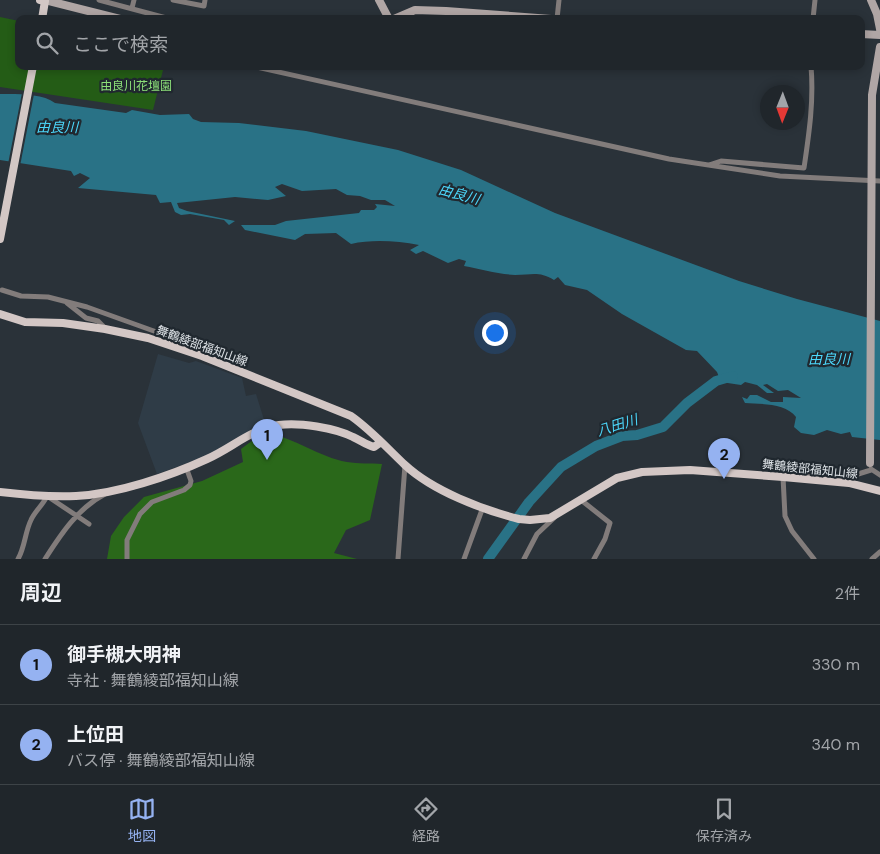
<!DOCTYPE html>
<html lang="ja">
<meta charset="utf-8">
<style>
body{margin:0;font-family:"DM Sans","Noto Sans JP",sans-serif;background:#2d3237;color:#f1f3f6}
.compass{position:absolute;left:760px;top:85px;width:45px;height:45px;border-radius:50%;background:#20262b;box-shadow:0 2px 8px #0003;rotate:181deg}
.you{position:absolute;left:494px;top:332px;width:18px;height:18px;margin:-12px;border:4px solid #fff;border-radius:50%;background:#1a73e8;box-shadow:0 0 0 8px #1a73e833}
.badge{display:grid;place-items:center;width:32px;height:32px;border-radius:50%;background:#95b2f1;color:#111;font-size:16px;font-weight:700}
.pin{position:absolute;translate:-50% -41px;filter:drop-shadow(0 1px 2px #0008)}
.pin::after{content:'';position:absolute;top:26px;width:18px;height:15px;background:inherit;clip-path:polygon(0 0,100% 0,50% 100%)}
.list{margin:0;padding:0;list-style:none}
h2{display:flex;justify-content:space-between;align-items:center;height:65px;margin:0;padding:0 20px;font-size:21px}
h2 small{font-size:16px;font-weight:400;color:#a2a5a9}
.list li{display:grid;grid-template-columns:32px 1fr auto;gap:15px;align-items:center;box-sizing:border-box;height:80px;padding:0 20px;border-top:1px solid #3d4347}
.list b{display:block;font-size:19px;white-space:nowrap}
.list p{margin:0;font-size:16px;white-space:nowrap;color:#a2a5a9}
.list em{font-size:16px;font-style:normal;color:#a2a5a9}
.icon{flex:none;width:28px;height:28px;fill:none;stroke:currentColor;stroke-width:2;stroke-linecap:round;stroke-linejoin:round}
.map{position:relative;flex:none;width:880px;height:559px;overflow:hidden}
.search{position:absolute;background:#20262b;box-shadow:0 2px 8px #0003;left:15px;right:15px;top:15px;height:55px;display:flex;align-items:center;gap:12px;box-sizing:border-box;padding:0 18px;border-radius:10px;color:#a2a5a9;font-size:19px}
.sheet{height:225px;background:#20262b}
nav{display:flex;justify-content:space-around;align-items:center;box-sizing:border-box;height:70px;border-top:1px solid #3d4347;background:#20262b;font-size:14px;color:#a2a5a9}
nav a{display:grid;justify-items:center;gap:2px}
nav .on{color:#95b2f1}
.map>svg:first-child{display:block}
.built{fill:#2f3c47}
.green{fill:#245c16}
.forest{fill:#2a681a}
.water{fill:#297286}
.pier{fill:#2a3239}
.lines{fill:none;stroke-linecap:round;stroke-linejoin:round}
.river{stroke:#297286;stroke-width:10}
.street{stroke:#827c7b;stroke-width:5}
.secondary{stroke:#b0a6a5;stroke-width:8}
.primary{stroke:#d3c7c5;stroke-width:8}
.labels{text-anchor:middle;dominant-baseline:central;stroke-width:4.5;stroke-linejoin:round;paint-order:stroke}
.park-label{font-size:12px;fill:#8cdf79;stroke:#20282f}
.street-label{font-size:12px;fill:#dee3e7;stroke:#20282f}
.water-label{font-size:14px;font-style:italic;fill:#4cd7fb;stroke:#20282f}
</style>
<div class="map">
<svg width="880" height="559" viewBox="0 0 880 559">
<rect width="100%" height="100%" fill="#2a3239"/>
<path class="built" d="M158 354 189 363 196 361 242 378 246 396 256 394 266 426 210 455 157 474 138 423Z"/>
<path class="green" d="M0 17 19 21V66H164L153 110 0 87Z"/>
<path class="forest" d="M267 433C295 438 319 457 347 462 358 464 371 463 382 464L370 520 346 530 334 553 357 559H107L111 536 124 517 144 497 202 481 243 462 241 449 253 440Z"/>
<path class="water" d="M0 94C16 94 42 93 55 103L126 113 132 110 160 115 189 114 193 119 201 122 239 123 306 131 398 150 461 170 555 213 739 281 797 299 880 321V440L852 437 850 432 841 434 827 430 814 435 801 433 794 427 796 417C786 403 761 404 745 403L742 397 747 399 750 395H757L771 402H783V397L801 398 788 390 778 391 767 384 763 385 774 393H767L757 385 745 382 741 385 721 382 717 372 697 351 686 350 622 314 587 290 565 285 558 277 554 280C539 271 532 275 515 275 498 274 480 269 464 266L466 261 459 259 448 263 423 251 416 254 410 250 419 245C397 241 373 239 351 244L336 233 305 234 295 240 245 230 241 225H275L286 221 359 213 361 210H374L377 207 375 204 395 206 385 200H371L360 196 347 195 336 189 302 191 282 184 275 187 286 196 268 200 235 197 177 203 179 208 187 211 235 221 229 225 224 220 190 214 181 215 175 212 171 202 160 203 156 195 78 188 90 178 80 173 74 176 71 171 0 160Z"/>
<path class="pier" d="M22 93 34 94 20 166 8 164Z"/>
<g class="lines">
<path class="river" d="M488 559 529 502 561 467 596 446 622 436 637 435 663 427 687 403 716 381 733 376"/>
<path class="street" d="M99 0 170 19
M173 0 204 6 205 0
M132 8 134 0
M46 17 51 19
M557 19 559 0
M813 19 815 0
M252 66 669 159 780 176 880 181
M709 165 721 161 804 168C809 134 814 101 811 66
M2 290 21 296 48 297 87 307 229 358
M67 303 86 318 98 321 105 328
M871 469 880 475
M581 500 610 523 605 539 594 559
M18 559C25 547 25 532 31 520 35 511 43 505 47 496L89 524
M45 559C61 534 78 508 105 494
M127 559V540L140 514 152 502 184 490 190 485 191 481 186 467
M398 559 405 465
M464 559 483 507
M524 559 537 534 554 518
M814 559 792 531 785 516 783 477 788 472 855 475 871 470
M872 559 880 552"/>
<path class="secondary" d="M45 0 120 19
M379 0 389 19
M871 0 877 14 880 29
M394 19 415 10 446 11 551 19
M861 34 880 35
M870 463 872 95 880 47"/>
<path class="primary" d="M40 0 45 1 42 19
M0 239 33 66
M0 314 25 322 63 323 105 329 148 338 202 356 351 416C371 430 387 448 405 465 433 491 483 510 519 519L530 520 550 518 617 478 642 472 690 470 783 477 849 483 880 491
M0 492C25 495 51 497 76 496 117 494 170 476 207 459 232 448 251 429 279 425 299 422 335 428 353 437 360 440 366 445 374 447L381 442"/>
</g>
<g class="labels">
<g class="park-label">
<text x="136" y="86">由良川花壇園</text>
</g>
<g class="street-label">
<text transform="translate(202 346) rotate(20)">舞鶴綾部福知山線</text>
<text transform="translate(810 469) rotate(6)">舞鶴綾部福知山線</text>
</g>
<g class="water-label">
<text transform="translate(57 127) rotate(1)">由良川</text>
<text transform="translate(459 194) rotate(15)">由良川</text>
<text x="829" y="359">由良川</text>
<text transform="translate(617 425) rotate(-17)">八田川</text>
</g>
</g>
</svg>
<svg class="compass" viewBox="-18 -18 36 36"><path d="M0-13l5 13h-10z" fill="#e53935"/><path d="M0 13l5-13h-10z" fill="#a2a5a9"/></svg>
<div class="you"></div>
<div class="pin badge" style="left:267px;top:460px">1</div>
<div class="pin badge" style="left:724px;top:479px">2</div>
<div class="search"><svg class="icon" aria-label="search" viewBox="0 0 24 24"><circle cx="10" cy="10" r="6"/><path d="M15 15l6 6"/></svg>ここで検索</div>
</div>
<section class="sheet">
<h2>周辺<small>2件</small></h2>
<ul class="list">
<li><span class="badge">1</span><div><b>御手槻大明神</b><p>寺社 · 舞鶴綾部福知山線</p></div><em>330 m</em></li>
<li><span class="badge">2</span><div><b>上位田</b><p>バス停 · 舞鶴綾部福知山線</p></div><em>340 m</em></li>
</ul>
</section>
<nav>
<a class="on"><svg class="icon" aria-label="map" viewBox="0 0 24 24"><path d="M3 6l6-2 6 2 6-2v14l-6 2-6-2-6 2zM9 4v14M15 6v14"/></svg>地図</a>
<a><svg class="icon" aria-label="directions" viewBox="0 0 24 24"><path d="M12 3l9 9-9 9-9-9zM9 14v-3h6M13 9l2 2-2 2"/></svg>経路</a>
<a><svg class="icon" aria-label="saved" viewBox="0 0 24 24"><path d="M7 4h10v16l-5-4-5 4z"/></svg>保存済み</a>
</nav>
